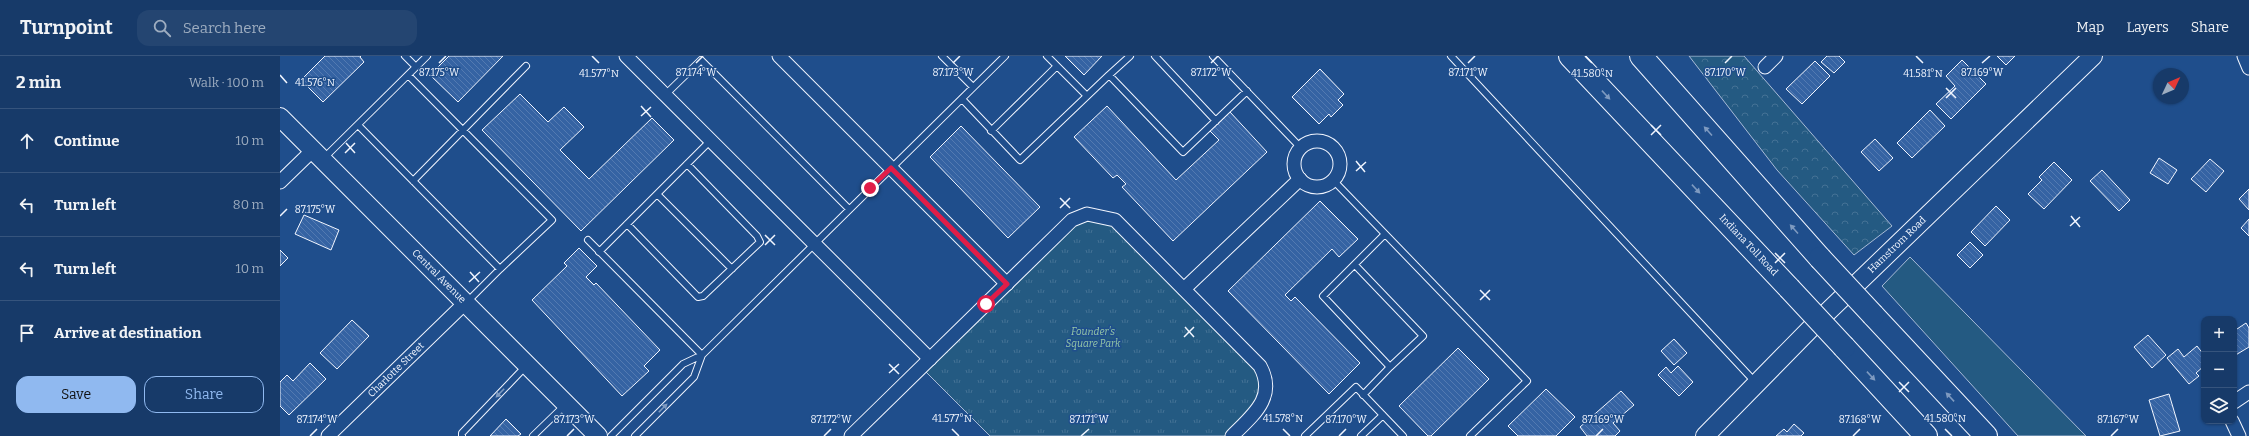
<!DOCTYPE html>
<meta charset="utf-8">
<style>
body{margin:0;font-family:Bitter,serif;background:#244571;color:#f1f3f6}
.controls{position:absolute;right:12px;bottom:12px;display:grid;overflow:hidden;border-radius:8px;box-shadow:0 1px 3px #0004}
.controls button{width:36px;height:36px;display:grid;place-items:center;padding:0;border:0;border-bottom:1px solid #36547d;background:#173a69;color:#f1f3f6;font:20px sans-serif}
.compass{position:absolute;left:1873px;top:12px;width:36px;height:36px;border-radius:50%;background:#173a69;box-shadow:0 1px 3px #0004;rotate:46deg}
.stop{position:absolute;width:12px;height:12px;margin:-9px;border:3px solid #e11d48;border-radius:50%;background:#fff}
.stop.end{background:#e11d48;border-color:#fff;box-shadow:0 1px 4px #0008}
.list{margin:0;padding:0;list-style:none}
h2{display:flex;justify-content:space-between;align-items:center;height:52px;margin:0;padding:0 16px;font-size:17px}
h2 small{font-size:13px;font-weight:400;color:#9eadc0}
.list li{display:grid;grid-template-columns:26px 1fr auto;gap:12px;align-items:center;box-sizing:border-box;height:64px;padding:0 16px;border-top:1px solid #36547d}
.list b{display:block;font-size:15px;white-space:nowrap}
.list em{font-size:13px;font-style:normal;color:#9eadc0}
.actions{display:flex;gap:8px;padding:12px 16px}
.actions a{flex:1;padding:9px 0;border:1px solid #90b9f0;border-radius:12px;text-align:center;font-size:14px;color:#90b9f0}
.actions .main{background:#90b9f0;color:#111}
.icon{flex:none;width:22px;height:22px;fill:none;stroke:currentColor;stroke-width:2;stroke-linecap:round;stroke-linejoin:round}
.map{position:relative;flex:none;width:1969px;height:380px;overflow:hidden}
header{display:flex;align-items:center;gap:24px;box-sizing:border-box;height:56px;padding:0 20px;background:#173a69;border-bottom:1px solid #36547d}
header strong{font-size:19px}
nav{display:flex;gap:22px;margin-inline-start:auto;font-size:14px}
.search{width:280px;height:36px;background:#244571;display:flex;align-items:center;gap:10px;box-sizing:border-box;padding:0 14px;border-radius:12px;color:#9eadc0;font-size:15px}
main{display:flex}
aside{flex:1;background:#173a69}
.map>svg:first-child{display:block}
.grass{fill:#245a82;stroke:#a8bbd7}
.forest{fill:url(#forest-crowns);stroke:#a8bbd7}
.park{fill:url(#park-tufts);stroke:#a8bbd7}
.building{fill:url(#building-back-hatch);stroke:#f2f6ff}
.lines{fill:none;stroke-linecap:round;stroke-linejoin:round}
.lane-casing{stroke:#f2f6ff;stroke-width:8}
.street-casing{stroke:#f2f6ff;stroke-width:15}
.secondary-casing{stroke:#f2f6ff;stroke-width:20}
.highway-casing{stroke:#f2f6ff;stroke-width:24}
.lane{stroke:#1f4e8c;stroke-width:6}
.street{stroke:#1f4e8c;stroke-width:13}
.secondary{stroke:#1f4e8c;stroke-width:18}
.highway{stroke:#1f4e8c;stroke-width:22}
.highway-bridge-casing{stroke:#f2f6ff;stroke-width:24;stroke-linecap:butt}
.highway-bridge{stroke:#1f4e8c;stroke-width:22}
.oneway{fill:#7e9ac0}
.route{stroke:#e11d48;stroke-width:5}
.ticks{fill:none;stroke:#f2f6ff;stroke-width:1.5}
.labels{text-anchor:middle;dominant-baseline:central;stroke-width:3;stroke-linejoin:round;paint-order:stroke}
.street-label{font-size:10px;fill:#f2f6ff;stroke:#1f4e8c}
.park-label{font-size:10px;font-style:italic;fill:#97c8a6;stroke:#1f4e8c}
.ticks-label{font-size:10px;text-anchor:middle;fill:#f2f6ff;stroke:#1f4e8c;stroke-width:3;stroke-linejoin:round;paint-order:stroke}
</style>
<header>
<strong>Turnpoint</strong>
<div class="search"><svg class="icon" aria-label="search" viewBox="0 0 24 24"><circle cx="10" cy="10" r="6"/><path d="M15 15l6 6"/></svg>Search here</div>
<nav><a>Map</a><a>Layers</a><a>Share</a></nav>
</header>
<main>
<aside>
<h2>2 min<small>Walk · 100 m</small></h2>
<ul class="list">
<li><svg class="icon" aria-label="ahead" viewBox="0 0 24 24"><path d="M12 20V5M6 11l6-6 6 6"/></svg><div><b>Continue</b></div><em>10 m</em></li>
<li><svg class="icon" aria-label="left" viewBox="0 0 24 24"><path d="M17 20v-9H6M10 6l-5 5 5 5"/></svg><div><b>Turn left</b></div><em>80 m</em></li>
<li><svg class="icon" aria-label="left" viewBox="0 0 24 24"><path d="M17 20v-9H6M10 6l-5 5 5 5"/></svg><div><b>Turn left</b></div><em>10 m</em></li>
<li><svg class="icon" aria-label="arrive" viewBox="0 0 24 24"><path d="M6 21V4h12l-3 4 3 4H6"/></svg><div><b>Arrive at destination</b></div></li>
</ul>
<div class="actions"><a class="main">Save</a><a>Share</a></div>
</aside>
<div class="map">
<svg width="1969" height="380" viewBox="0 0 1969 380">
<defs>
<pattern id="forest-crowns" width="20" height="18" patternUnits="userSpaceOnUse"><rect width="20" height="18" fill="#245a82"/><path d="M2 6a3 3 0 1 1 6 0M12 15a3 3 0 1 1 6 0" fill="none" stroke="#447295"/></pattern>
<pattern id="park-tufts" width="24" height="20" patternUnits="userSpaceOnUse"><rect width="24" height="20" fill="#245a82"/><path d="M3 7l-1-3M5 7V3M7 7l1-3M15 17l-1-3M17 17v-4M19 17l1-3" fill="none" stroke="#447295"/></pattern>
<pattern id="building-back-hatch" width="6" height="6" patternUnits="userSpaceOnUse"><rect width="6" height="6" fill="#3563a3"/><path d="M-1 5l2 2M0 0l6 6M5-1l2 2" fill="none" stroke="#537ab1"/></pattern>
</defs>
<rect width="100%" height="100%" fill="#1f4e8c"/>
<path class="grass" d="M1630 201 1806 380H1738L1602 230Z"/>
<path class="forest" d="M1409 0H1464L1612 170 1574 199 1497 114Z"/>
<path class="park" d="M823 160 980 310 986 338 952 380H710L642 312 792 164Z"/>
<path class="building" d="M45 0H81L80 1 84 6 43 46 21 24Z
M169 0H223L178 46 150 19Z
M785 0H822L804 19Z
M1547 0H1559L1565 6 1554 17 1541 6Z
M1717 0H1735L1726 9Z
M1682 4 1706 28 1671 63 1656 48 1675 30 1666 20Z
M1535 5 1550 20 1522 48 1506 33Z
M1040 13 1064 38 1058 44 1063 49 1051 61 1049 58 1039 68 1012 41Z
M240 38 268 66 284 51 304 71 280 94 309 123 372 62 394 84 301 175 202 74Z
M827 50 896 124 939 84 930 75 950 56 987 96 893 185 842 131 846 128 837 119 833 122 794 81Z
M1650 54 1665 70 1632 102 1617 87Z
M681 70 760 151 728 182 650 101Z
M1595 83 1613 102 1599 115 1581 96Z
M1879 102 1897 114 1888 128 1870 117Z
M1930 103 1944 115 1926 136 1911 123Z
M1774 106 1792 124 1764 153 1748 138 1762 124 1759 121Z
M1822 114 1850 144 1839 155 1810 125Z
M1969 133V154L1959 143Z
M1040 145 1078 183 1059 201 1052 193 1005 239 1011 245 1015 241 1080 307 1049 338 948 235Z
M1716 150 1730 164 1705 190 1691 176Z
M24 159 59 174 51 194 15 178Z
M1969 163V180L1961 172Z
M1690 186 1703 199 1690 212 1677 199Z
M299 192 317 210 306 221 314 229 316 227 380 294 364 310 369 315 342 340 252 244 287 210 284 207Z
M0 194 8 202 0 210Z
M72 264 89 280 57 313 40 297Z
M1966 267 1969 272V291L1954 300V275Z
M1868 279 1886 299 1872 312 1854 291Z
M1394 283 1407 297 1394 309 1381 295Z
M1917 290 1924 299V310L1916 317 1919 320 1909 328 1887 302 1898 293 1904 301Z
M1178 292 1209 323 1151 380H1148L1119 350Z
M30 307 46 323 9 359 0 350V326L7 319 13 325Z
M1398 310 1413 326 1399 340 1378 319 1386 311 1391 317Z
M1266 333 1295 361 1276 380H1238L1228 370Z
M1341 335 1354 349 1333 367 1340 375 1335 380H1307L1300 371Z
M1889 338 1900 375 1880 380 1869 344Z
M226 363 241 378 238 380H210Z
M1514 368 1524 377 1521 380H1496L1504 373 1507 376Z"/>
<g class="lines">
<defs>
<path id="lane" d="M125 0 136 11
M662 0 693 31
M767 0 807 40
M875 0 936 65
M933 0 1020 91
M1171 0 1476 327
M128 19 272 164 220 213
M829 19 850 0
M385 39 421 4 569 153
M682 43 740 104 829 19 903 96 967 35
M78 69 220 213 187 246
M711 75 777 10
M43 103 147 0
M1053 124 1247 325 1190 380
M133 125 246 10
M377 138 452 213
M347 168 418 241 423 240 480 186 477 180 407 108
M308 184 422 299 725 0
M319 196 431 84
M1075 209 1143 280 1110 311 1043 240 1105 178
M1083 339 1110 311
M182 380V377L246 310
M253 380 285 349
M331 380 403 308 422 299 414 321 355 380
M1025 380 1076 331 1123 380
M1081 380 1103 359"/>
<g id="street">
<path d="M346 0 650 303"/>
<path d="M499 0 727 228"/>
<path d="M1964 0 1969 12"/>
<path d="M1485 11 1496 0"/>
<circle cx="1037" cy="108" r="23"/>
<path d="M0 126 33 94"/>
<path d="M904 233 1020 123"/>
<path d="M1954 346 1969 336"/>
<path d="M1952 365 1959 380"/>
<path id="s1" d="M48 380 185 247"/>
<path d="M571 380 792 164 807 158 835 164 980 310C997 341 973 359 952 380"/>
</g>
<g id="secondary">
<path id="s2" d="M0 61 318 380"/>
<path id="s3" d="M1425 380 1535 268 1813 0"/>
</g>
<g id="highway">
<path id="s4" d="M1290 0 1509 232"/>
<path d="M1361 0 1540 202"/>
<path d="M1593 259 1706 380"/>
<path d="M1564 291 1646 380"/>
</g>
</defs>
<use href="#lane" class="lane-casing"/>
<use href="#street" class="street-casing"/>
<use href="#secondary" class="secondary-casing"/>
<use href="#highway" class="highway-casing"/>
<use href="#lane" class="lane"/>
<use href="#street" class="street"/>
<use href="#secondary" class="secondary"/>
<use href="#highway" class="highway"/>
<defs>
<path id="highway-bridge" d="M1540 202 1593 259
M1509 232 1564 291"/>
</defs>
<use href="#highway-bridge" class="highway-bridge-casing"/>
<use href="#highway-bridge" class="highway-bridge"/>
</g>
<defs><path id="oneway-solid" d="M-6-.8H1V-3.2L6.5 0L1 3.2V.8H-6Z"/></defs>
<g class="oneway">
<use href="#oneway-solid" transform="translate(1326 39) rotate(47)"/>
<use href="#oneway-solid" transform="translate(1428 75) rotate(-132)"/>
<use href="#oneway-solid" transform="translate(1416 133) rotate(47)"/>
<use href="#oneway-solid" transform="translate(1514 173) rotate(-132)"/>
<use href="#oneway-solid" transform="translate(1591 320) rotate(47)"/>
<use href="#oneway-solid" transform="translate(220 337) rotate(134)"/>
<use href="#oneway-solid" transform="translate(1670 341) rotate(-133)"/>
<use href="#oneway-solid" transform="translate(383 352) rotate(-45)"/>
</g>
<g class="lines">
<path class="route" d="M590 132 611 112 727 228 706 248"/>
</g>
<path class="ticks" d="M312 0 319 7M1305 0 1312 7M1636 0 1643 7M159 7 166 0M416 7 423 0M673 7 680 0M931 7 938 0M1188 7 1195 0M1445 7 1452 0M1702 7 1710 0M0 19 7 27M1666 32 1676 42M1666 42 1676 32M361 50 371 61M361 60 371 51M1371 69 1381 79M1371 79 1381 69M66 87 75 97M65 97 75 87M1076 105 1085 116M1076 115 1086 106M780 142 790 152M780 152 790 142M0 160 7 153M1791 160 1800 171M1790 170 1800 161M485 179 495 189M485 189 495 179M1495 197 1505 207M1495 207 1505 197M190 216 199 226M189 226 200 216M1200 234 1210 244M1200 244 1210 234M905 271 914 281M904 281 914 271M609 308 619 318M609 317 619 308M1619 326 1629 336M1619 336 1629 326M672 373 679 380M1003 373 1010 380M1665 373 1672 380M30 380 37 373M287 380 294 373M544 380 551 373M801 380 809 373M1059 380 1066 373M1316 380 1323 373M1573 380 1580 373M1831 380 1838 373"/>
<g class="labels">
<g class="street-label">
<text stroke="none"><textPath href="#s4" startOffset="260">Indiana Toll Road</textPath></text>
<text stroke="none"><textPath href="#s3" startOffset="271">Hamstrom Road</textPath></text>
<text stroke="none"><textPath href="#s2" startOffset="225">Central Avenue</textPath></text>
<text stroke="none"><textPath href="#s1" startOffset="95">Charlotte Street</textPath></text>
</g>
<g class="park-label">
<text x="813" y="276">Founder's<tspan x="813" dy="12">Square Park</tspan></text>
</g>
</g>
<g class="ticks-label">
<text x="159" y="20">87.175°W</text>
<text x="416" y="20">87.174°W</text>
<text x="673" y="20">87.173°W</text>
<text x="931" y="20">87.172°W</text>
<text x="1188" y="20">87.171°W</text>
<text x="1445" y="20">87.170°W</text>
<text x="1702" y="20">87.169°W</text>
<text x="319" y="21">41.577°N</text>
<text x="1312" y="21">41.580°N</text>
<text x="1643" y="21">41.581°N</text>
<text x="35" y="30">41.576°N</text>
<text x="35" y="157">87.175°W</text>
<text x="672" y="366">41.577°N</text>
<text x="1003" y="366">41.578°N</text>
<text x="1665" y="366">41.580°N</text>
<text x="37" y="367">87.174°W</text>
<text x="294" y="367">87.173°W</text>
<text x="551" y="367">87.172°W</text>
<text x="809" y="367">87.171°W</text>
<text x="1066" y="367">87.170°W</text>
<text x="1323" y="367">87.169°W</text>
<text x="1580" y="367">87.168°W</text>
<text x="1838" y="367">87.167°W</text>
</g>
</svg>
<div class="controls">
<button>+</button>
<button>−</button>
<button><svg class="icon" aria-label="layers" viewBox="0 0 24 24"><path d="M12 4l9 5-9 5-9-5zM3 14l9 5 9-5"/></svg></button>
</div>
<svg class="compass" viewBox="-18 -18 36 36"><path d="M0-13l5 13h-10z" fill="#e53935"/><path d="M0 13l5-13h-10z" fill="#9eadc0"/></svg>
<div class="stop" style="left:706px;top:248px"></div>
<div class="stop end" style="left:590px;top:132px"></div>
</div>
</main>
